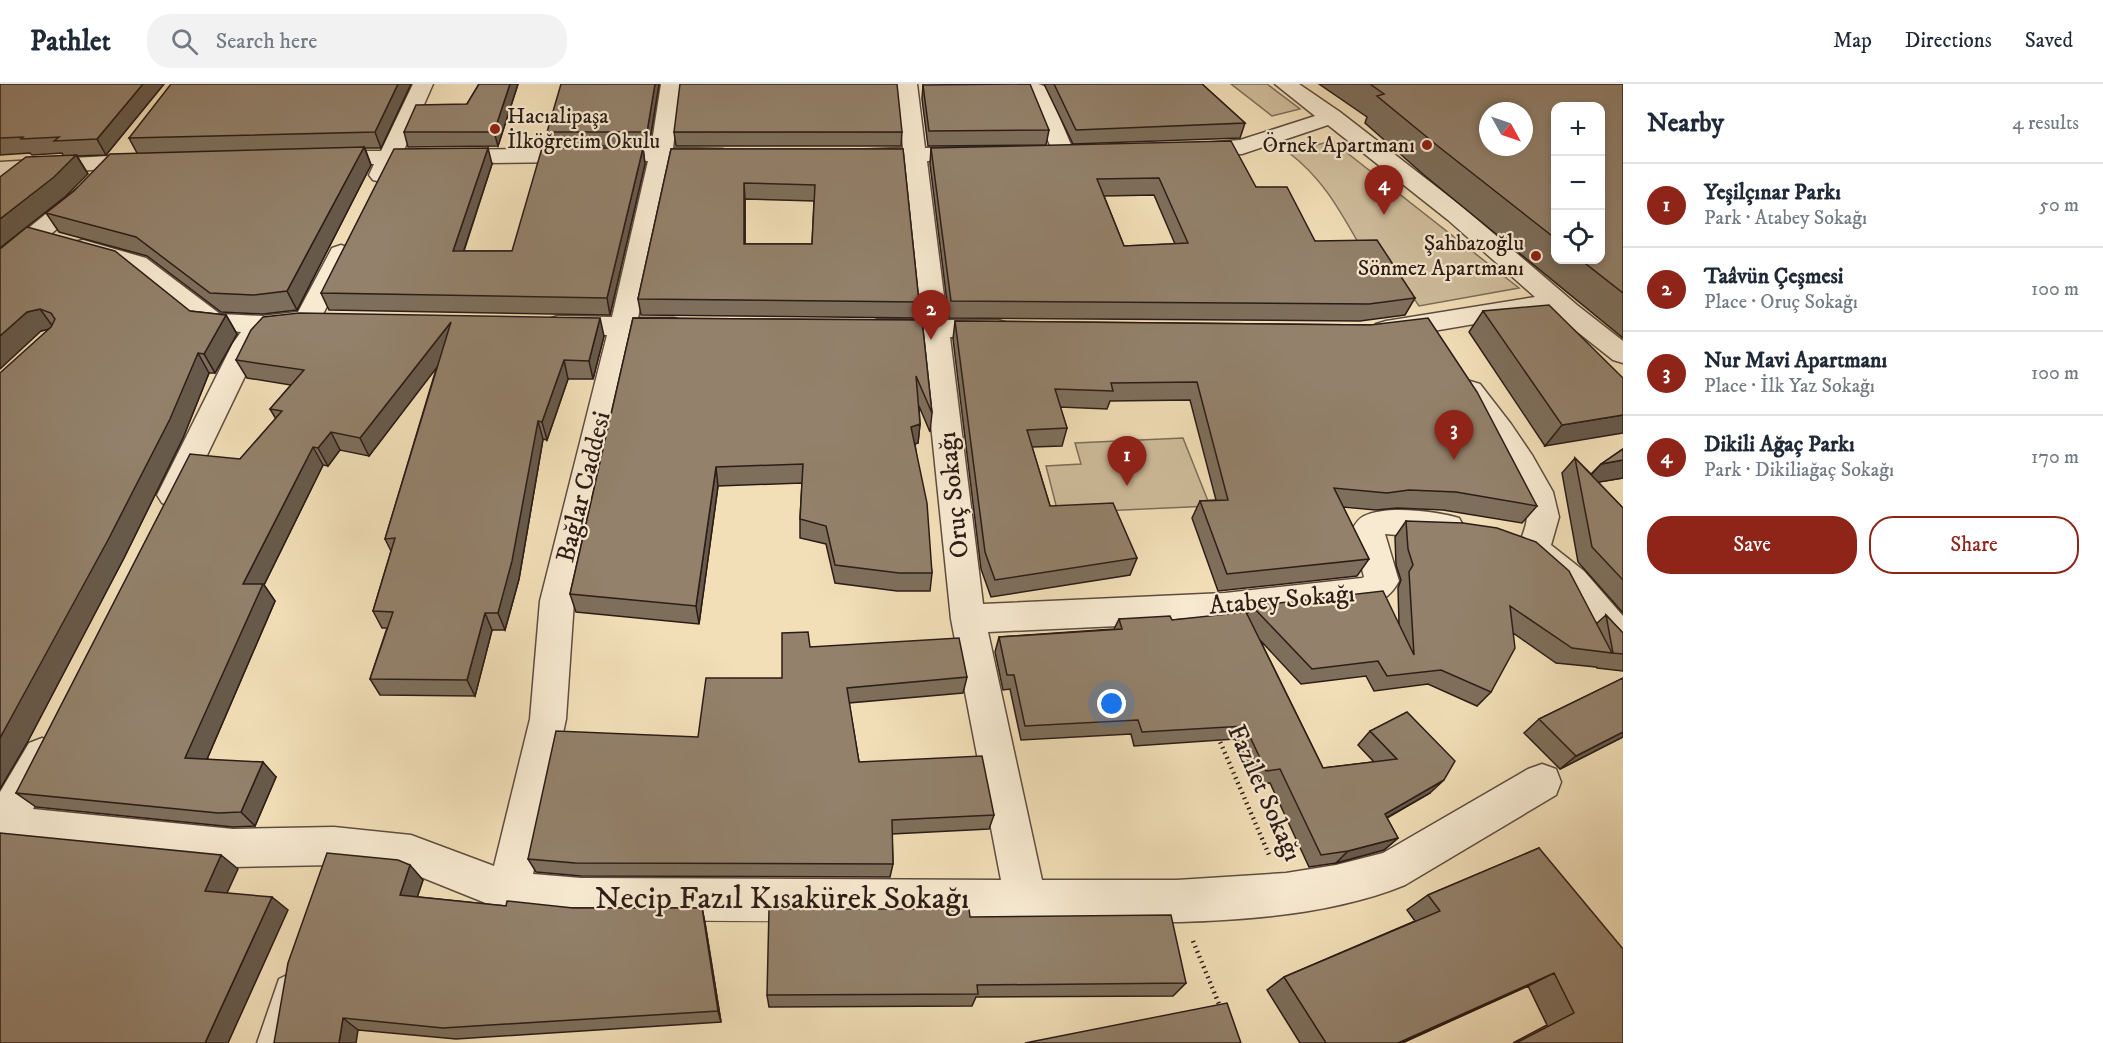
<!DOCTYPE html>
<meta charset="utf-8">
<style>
body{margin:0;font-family:"IM FELL DW Pica",serif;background:#f2f2f3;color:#1f2937}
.controls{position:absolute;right:18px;top:18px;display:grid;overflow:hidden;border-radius:12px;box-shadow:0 3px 9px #0003}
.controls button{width:54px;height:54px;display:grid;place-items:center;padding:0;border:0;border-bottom:2px solid #e0e1e3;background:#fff;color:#1f2937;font:30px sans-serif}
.compass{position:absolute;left:1479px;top:18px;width:54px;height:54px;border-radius:50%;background:#fff;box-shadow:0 3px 9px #0003;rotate:130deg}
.you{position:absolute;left:1112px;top:620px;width:21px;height:21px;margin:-15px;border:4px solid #fff;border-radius:50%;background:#1a73e8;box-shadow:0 0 0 9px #1a73e833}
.badge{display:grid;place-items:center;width:39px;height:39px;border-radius:50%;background:#8f2418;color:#fff;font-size:20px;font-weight:700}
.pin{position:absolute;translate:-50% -50px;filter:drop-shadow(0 2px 3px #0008)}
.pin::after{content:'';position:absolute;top:32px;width:21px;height:18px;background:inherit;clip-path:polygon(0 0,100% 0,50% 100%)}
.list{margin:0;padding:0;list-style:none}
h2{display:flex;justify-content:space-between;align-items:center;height:78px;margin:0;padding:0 24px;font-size:26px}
h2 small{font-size:20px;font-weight:400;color:#747a83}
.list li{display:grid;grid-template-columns:39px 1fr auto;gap:18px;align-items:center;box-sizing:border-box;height:84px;padding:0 24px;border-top:2px solid #e0e1e3}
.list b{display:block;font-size:22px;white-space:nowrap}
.list p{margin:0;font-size:20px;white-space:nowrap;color:#747a83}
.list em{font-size:20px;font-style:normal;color:#747a83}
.actions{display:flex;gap:12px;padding:18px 24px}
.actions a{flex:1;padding:14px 0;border:2px solid #8f2418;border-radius:24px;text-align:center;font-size:21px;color:#8f2418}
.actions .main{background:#8f2418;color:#fff}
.icon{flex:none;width:33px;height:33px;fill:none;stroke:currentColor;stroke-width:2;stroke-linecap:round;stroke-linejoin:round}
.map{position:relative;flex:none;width:1623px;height:959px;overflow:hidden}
header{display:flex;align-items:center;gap:36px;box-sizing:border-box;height:84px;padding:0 30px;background:#fff;border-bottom:2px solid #e0e1e3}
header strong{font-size:28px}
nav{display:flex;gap:33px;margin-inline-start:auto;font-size:21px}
.search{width:420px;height:54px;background:#f2f2f3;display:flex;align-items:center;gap:15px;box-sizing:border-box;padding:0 21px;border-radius:24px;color:#747a83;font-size:22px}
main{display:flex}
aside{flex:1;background:#fff}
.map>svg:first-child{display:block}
.green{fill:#d0be9d;stroke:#7e6d5a;stroke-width:1.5}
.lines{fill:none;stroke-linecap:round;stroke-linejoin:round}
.lane-casing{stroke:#5e4d3f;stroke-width:3}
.street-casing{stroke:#5e4d3f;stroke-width:3}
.path{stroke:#2c1c17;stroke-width:4.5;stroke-dasharray:1.5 4;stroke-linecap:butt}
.lane{fill:#f7ead1;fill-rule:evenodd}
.street{fill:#f7ead1;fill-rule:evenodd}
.wall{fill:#7e6f5c;stroke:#2c1c17;stroke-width:1.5;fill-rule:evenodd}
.shaded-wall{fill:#675a4b;stroke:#2c1c17;stroke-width:1.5}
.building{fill:#93816b;stroke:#2c1c17;stroke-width:1.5;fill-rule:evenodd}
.poi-dot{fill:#8f2418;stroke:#f7ead1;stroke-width:2}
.labels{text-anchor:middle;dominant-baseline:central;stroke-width:4.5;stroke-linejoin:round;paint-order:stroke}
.far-poi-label{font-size:22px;fill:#2c1c17;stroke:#f7ead1;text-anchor:end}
.street-label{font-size:26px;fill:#2c1c17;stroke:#f7ead1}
.near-street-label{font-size:32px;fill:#2c1c17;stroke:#f7ead1}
</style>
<header>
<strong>Pathlet</strong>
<div class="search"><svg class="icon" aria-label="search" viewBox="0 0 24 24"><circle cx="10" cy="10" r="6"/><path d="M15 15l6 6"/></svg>Search here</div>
<nav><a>Map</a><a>Directions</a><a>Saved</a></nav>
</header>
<main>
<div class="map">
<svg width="1623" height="959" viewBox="0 0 1623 959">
<rect width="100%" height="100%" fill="#f2dfb8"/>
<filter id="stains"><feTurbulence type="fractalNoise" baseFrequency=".00333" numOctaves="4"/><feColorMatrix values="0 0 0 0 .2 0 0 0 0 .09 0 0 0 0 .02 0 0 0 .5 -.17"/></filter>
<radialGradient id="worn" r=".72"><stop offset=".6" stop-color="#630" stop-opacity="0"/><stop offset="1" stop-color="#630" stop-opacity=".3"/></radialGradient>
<path class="green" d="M1231 0H1267L1300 25 1272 32Z
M1332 57 1519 204 1419 222 1376 160H1359C1338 123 1322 94 1288 68Z
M1183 354 1210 422 1058 429 1046 382 1081 380 1075 359Z"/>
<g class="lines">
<defs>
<path id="lane" d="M287 891 295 895 299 903 281 959H257L279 895Z"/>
<path id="street" d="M413 0H433L404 66 651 64 661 0H681L673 64 723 65 726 70 723 75 671 77 638 234H674L684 237 688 243 684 249 674 252 634 251 574 517 566 635 533 790 581 794 1001 796 951 535 922 253H879L869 250 865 244 869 238 879 235 920 236 904 77 852 76 849 71 852 66 903 64 897 0H917L925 64 976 63 984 65 987 70 984 75 927 77 947 236H998L1008 239 1012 245 1008 251 998 254 950 253 983 520 1225 509 1362 494 1364 493 1352 446C1355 440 1358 435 1364 432 1386 421 1436 427 1459 434L1464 443 1459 452 1448 455 1385 450 1399 497C1392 510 1384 516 1370 521L1225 537 988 548 1042 796H1177L1286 789 1336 781 1383 769 1528 685 1542 680 1556 685 1561 698 1556 711 1405 801C1295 846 1143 838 1025 838 877 838 729 837 581 836L508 828 411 789 334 781 233 783 11 760 0 765V708L29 659 42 654 55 659 61 671 33 725 233 745 334 743 411 751 494 782 530 635 540 517 607 251 558 250 548 247 545 241 548 235 558 232 612 233 648 77 398 80 389 96 381 98 373 96 369 91 374 80 315 79 312 74 315 69 323 67H381Z
M1038 0 1044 2 1048 6 1074 68 1071 73 1063 75 1055 73 1029 12 982 11 978 7 982 3 989 1Z
M1275 0H1299L1340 28 1465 125 1577 221 1623 257V279L1613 276 1551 227 1386 255 1376 252 1372 246 1376 240 1386 237 1535 213 1448 136 1328 41 1242 70 1189 73 1181 71 1178 66 1181 61 1240 56 1315 32Z
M145 70 153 72 156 77 153 82 0 92V78Z
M86 102 94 104 98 109 94 114 9 185 0 188V167L78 104Z
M83 156 146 174 220 230 263 232 298 228 332 164 341 161 350 164 354 169 317 242 271 249 259 263 184 419 173 423 162 419 157 411 233 259 241 248 203 244 128 184 74 168 71 163 74 158Z
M1470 297 1480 300 1511 340 1532 371 1553 408 1559 433 1551 461 1584 487 1623 532V571L1611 566 1560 505 1532 481 1529 474 1522 472 1518 463C1522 452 1528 440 1527 427 1525 390 1475 339 1456 307L1460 300Z"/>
</defs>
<use href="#lane" class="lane-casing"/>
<use href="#street" class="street-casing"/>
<path class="path" d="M1218 653 1270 773
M1193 857 1221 925"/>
<use href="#lane" class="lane"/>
<use href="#street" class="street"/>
</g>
<path class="wall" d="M0 0H164L106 71 77 72 88 90 63 71 62 69 32 71 30 69 0 71Z
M411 0 381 64H365L371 81 297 226 263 230 221 228 147 172 59 148 46 129 137 69 129 54Z
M479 0H518L498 62 408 63 404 48 467 20Z
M659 0 649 62H550L547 48Z
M1044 0H1202L1245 39 1240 54 1073 60Z
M1319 0H1623V254L1424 91 1365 39 1367 33ZM1556 22 1600 176H1556Z
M923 1 1049 46 1046 61 928 62 922 15Z
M674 48H902L901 62H676Z
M643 64 645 80 610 231 329 226 321 209 492 80 464 167H512Z
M931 64 1256 103 1315 157 1415 214 1405 231 1360 237 949 234 930 80ZM1154 111 1175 160 1124 162 1104 112Z
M671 65H903L919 218 918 234 641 231 638 215ZM745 115 814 117 812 160H745Z
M0 165 190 227 226 231 237 250 215 289H209L183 354 124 474 27 659 48 245 41 247Z
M1483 227 1623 294 1545 362 1469 248Z
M633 234 922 236 932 329 930 348 919 322 920 340 918 359 915 360 932 489 930 507H897L835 499 826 460 800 454V435L802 399 718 402 699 540 576 528 570 510Z
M955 237 1370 241 1537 422 1522 439 1443 426 1397 424 1376 426 1343 423 1369 475 1357 492 1218 507 1192 434 1200 417 1216 416 1190 316 1110 317 1107 325 1060 323 1067 344 1062 362 1032 363 1050 422 1137 474 1130 491 991 513 981 485 953 255Z
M604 252 593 295H568L547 356 543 355 519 495 505 546H492L475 612 380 611 370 595 387 544H382L373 527 391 467 385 455 437 282 369 372 340 366 328 382 323 381 264 501 275 517 207 675 276 693 255 742 233 743 36 723 16 709 240 375 276 335 270 325 291 301 247 294 236 276Z
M1623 365V394L1598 398 1623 424V529L1578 478 1562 389 1575 374 1591 390 1601 380Z
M1406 437 1597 539 1606 531 1623 549V587L1597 584 1596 583 1556 579 1513 549 1491 608 1477 622 1428 600 1374 607 1366 592 1301 600 1260 556 1323 684 1374 678 1358 661 1370 647 1430 709 1387 734 1398 754 1384 766 1336 779 1309 783 1270 699 1255 700 1235 655 1134 662 1131 650 1021 656 1010 605 1003 606 995 568 999 553 1114 545 1119 535 1172 536 1247 530 1252 522 1399 541 1398 504 1401 496 1396 481 1395 453Z
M810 563 967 593 963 609 849 619 859 678 994 731 989 745 892 750 893 780 890 793 581 792 536 788 528 775 782 594Z
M1623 594V653L1560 685 1524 649 1539 635Z
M1539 764 1623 959H1513L1547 941 1528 902 1402 959H1300L1267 906 1284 893 1415 837 1407 826 1428 811Z
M423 796 417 813 506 822 573 824H702L705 839 721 938 456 955 358 946 274 959Z
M970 833 1186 899 1173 912 976 913 972 922 769 923 767 911Z"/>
<path class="shaded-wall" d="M143 0H164L106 71 97 55Z
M398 0H411L381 64 375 48Z
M510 0H518L498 62 494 48Z
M655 0H659L649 62 647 48Z
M364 63 371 81 297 226 287 207Z
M488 64 492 80 458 184 453 167Z
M643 64 645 80 610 231 607 214Z
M76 71 88 90 66 112 0 164V135Z
M744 99 745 115V176L744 160Z
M40 225 54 244 41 247 0 285V252L27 228Z
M226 231 237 250 215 289 204 270Z
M600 234 604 252 593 295 589 277Z
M451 238 457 257 369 372 360 354Z
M198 269 209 289 183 354 124 474 27 659 0 705V654Z
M564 276 568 295 547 356 542 338Z
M1623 331V349L1545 362 1562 341Z
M538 337 543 355 519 495 505 546 498 529Z
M920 340 918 359 909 362 911 343Z
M331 348 340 366 328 382 318 364Z
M313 363 323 381 264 501 275 517 201 689 185 674 243 500Z
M1623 376V394L1582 401 1601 380Z
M716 383 718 402 699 540 696 522Z
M485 529 492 546 475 612 467 596Z
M1623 648V653L1560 685 1576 672Z
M263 678 276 693 255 742 241 728Z
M1444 696 1430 709 1372 742 1385 730Z
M1398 754 1384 766 1336 779 1348 767Z
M221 771 238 785 222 820 205 807Z
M410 781 423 796 413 826 400 811Z
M272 813 288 826 228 959H205Z
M702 824 705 839 721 938 718 927Z
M1554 889 1528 902 1402 959H1398Z
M343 934 358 946 356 959H339Z"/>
<path class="building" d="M0 0H143L97 55 54 57 59 53 21 55 23 53 0 54Z
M171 0H398L375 48 129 54Z
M479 0H510L494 48H404L416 21 467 20Z
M561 0H655L647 48H547Z
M680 0H897L902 48H674Z
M1030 0 1049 46 929 47 923 1Z
M1054 0H1202L1245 39 1076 46Z
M1370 0H1623V209L1581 176H1600V22H1556V155L1439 63 1377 12 1384 10ZM1488 27H1524V63H1488Z
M1231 57 1256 103H1287L1315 157 1377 156 1415 214 1369 220 951 217 931 64ZM1159 94 1188 159 1124 162 1097 95Z
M364 63 287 207 253 211 210 209 136 153 46 129 74 107 110 70Z
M488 64 453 167H512L542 64H643L607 214 321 209 394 65Z
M671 65H903L919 218 638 215ZM744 99 815 101 812 160H744Z
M76 71 54 93 0 135V93L26 73Z
M27 143 115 167 190 227 226 231 204 270 198 269 170 335 108 456 0 654V289L51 243 55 235 51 229 40 225 27 228 0 252V165Z
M1549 221 1623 294V331L1562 341 1483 227Z
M299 229 600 234 589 277 564 276 542 338 538 337 512 477 498 529H485L467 596 370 595 393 528 373 527 395 454 385 455 451 238 360 354 331 348 318 364 313 363 243 500H263L185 674 263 678 241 728 218 729 16 709 190 370 240 375 282 327 270 325 304 286 236 276 251 246 263 233Z
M633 234 922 236 932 329 916 292 920 340 911 343 927 419 932 489H899L835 481 826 442 800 435 803 380 716 383 696 522 570 510Z
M1428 234 1477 308 1537 422 1456 408 1409 406 1387 409 1334 404 1369 475 1227 490 1200 417 1228 416 1197 298 1111 299 1113 307 1055 305 1067 344 1027 346 1050 422 1113 419 1137 474 995 496 985 468 955 237 1370 241Z
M1623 365V376L1601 380Z
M1575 374 1623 424V496L1592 463Z
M1406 437 1463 439 1497 444 1536 458 1569 487 1612 569 1572 564 1510 522 1515 564 1491 608 1441 586 1387 592 1378 577 1312 585 1252 522 1383 507 1414 571 1409 488 1413 481 1408 465Z
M1246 528 1323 684 1397 675 1370 647 1407 628 1455 677 1444 696 1385 730 1398 754 1348 767 1321 771 1280 685 1266 687 1245 642 1142 648 1138 636 1025 642 1014 591H1007L999 553 1122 545 1119 535 1170 532 1172 536Z
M1606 531 1623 549V570L1613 569Z
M808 548 810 563 959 554 967 593 847 604 859 678 982 672 994 731 892 736 893 780 575 779 528 775 556 647 698 653 706 594H782V549Z
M1623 594V648L1576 672 1539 635Z
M0 749 221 771 205 807 272 813 205 959H0Z
M1539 764 1623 865V959H1516L1574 929 1554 889 1398 959H1326L1284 893 1440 827 1428 811Z
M327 769 398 776 410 781 400 811 506 822 507 817 573 824H702L718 927 443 944 343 934 339 959H274L288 879Z
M769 825H969L970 833 1171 831 1186 899 977 901 978 910 767 911Z
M1227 919 1241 959H1025Z"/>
<g class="poi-dot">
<circle cx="495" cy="45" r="6"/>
<circle cx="1427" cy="61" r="6"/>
<circle cx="1536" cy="172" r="6"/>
</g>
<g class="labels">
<g class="far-poi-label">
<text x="507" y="32" text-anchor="start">Hacıalipaşa<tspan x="507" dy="25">İlköğretim Okulu</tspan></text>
<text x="1415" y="61">Örnek Apartmanı</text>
<text x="1524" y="159">Şahbazoğlu<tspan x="1524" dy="25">Sönmez Apartmanı</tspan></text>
</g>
<g class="street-label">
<text transform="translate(584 403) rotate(-76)">Bağlar Caddesi</text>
<text transform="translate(954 411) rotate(-96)">Oruç Sokağı</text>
<text transform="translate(1282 516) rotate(-5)">Atabey Sokağı</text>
<text transform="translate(1264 709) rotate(66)">Fazilet Sokağı</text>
</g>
<g class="near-street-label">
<text x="782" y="815">Necip Fazıl Kısakürek Sokağı</text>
</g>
</g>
<rect width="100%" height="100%" filter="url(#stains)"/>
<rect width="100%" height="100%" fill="url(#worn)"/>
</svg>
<div class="controls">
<button>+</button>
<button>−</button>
<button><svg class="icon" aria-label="locate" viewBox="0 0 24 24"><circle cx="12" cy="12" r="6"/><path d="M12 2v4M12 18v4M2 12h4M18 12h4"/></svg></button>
</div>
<svg class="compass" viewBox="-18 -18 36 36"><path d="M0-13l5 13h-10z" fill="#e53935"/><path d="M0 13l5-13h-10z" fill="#747a83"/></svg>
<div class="you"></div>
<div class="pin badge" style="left:1127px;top:402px">1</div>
<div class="pin badge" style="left:931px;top:256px">2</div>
<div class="pin badge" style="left:1454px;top:376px">3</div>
<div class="pin badge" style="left:1384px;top:131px">4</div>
</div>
<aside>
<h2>Nearby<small>4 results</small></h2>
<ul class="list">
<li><span class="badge">1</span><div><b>Yeşilçınar Parkı</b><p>Park · Atabey Sokağı</p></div><em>50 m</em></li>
<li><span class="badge">2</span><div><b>Taâvün Çeşmesi</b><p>Place · Oruç Sokağı</p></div><em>100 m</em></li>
<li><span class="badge">3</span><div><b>Nur Mavi Apartmanı</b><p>Place · İlk Yaz Sokağı</p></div><em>100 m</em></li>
<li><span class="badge">4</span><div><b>Dikili Ağaç Parkı</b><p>Park · Dikiliağaç Sokağı</p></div><em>170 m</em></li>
</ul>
<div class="actions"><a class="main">Save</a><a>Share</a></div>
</aside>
</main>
